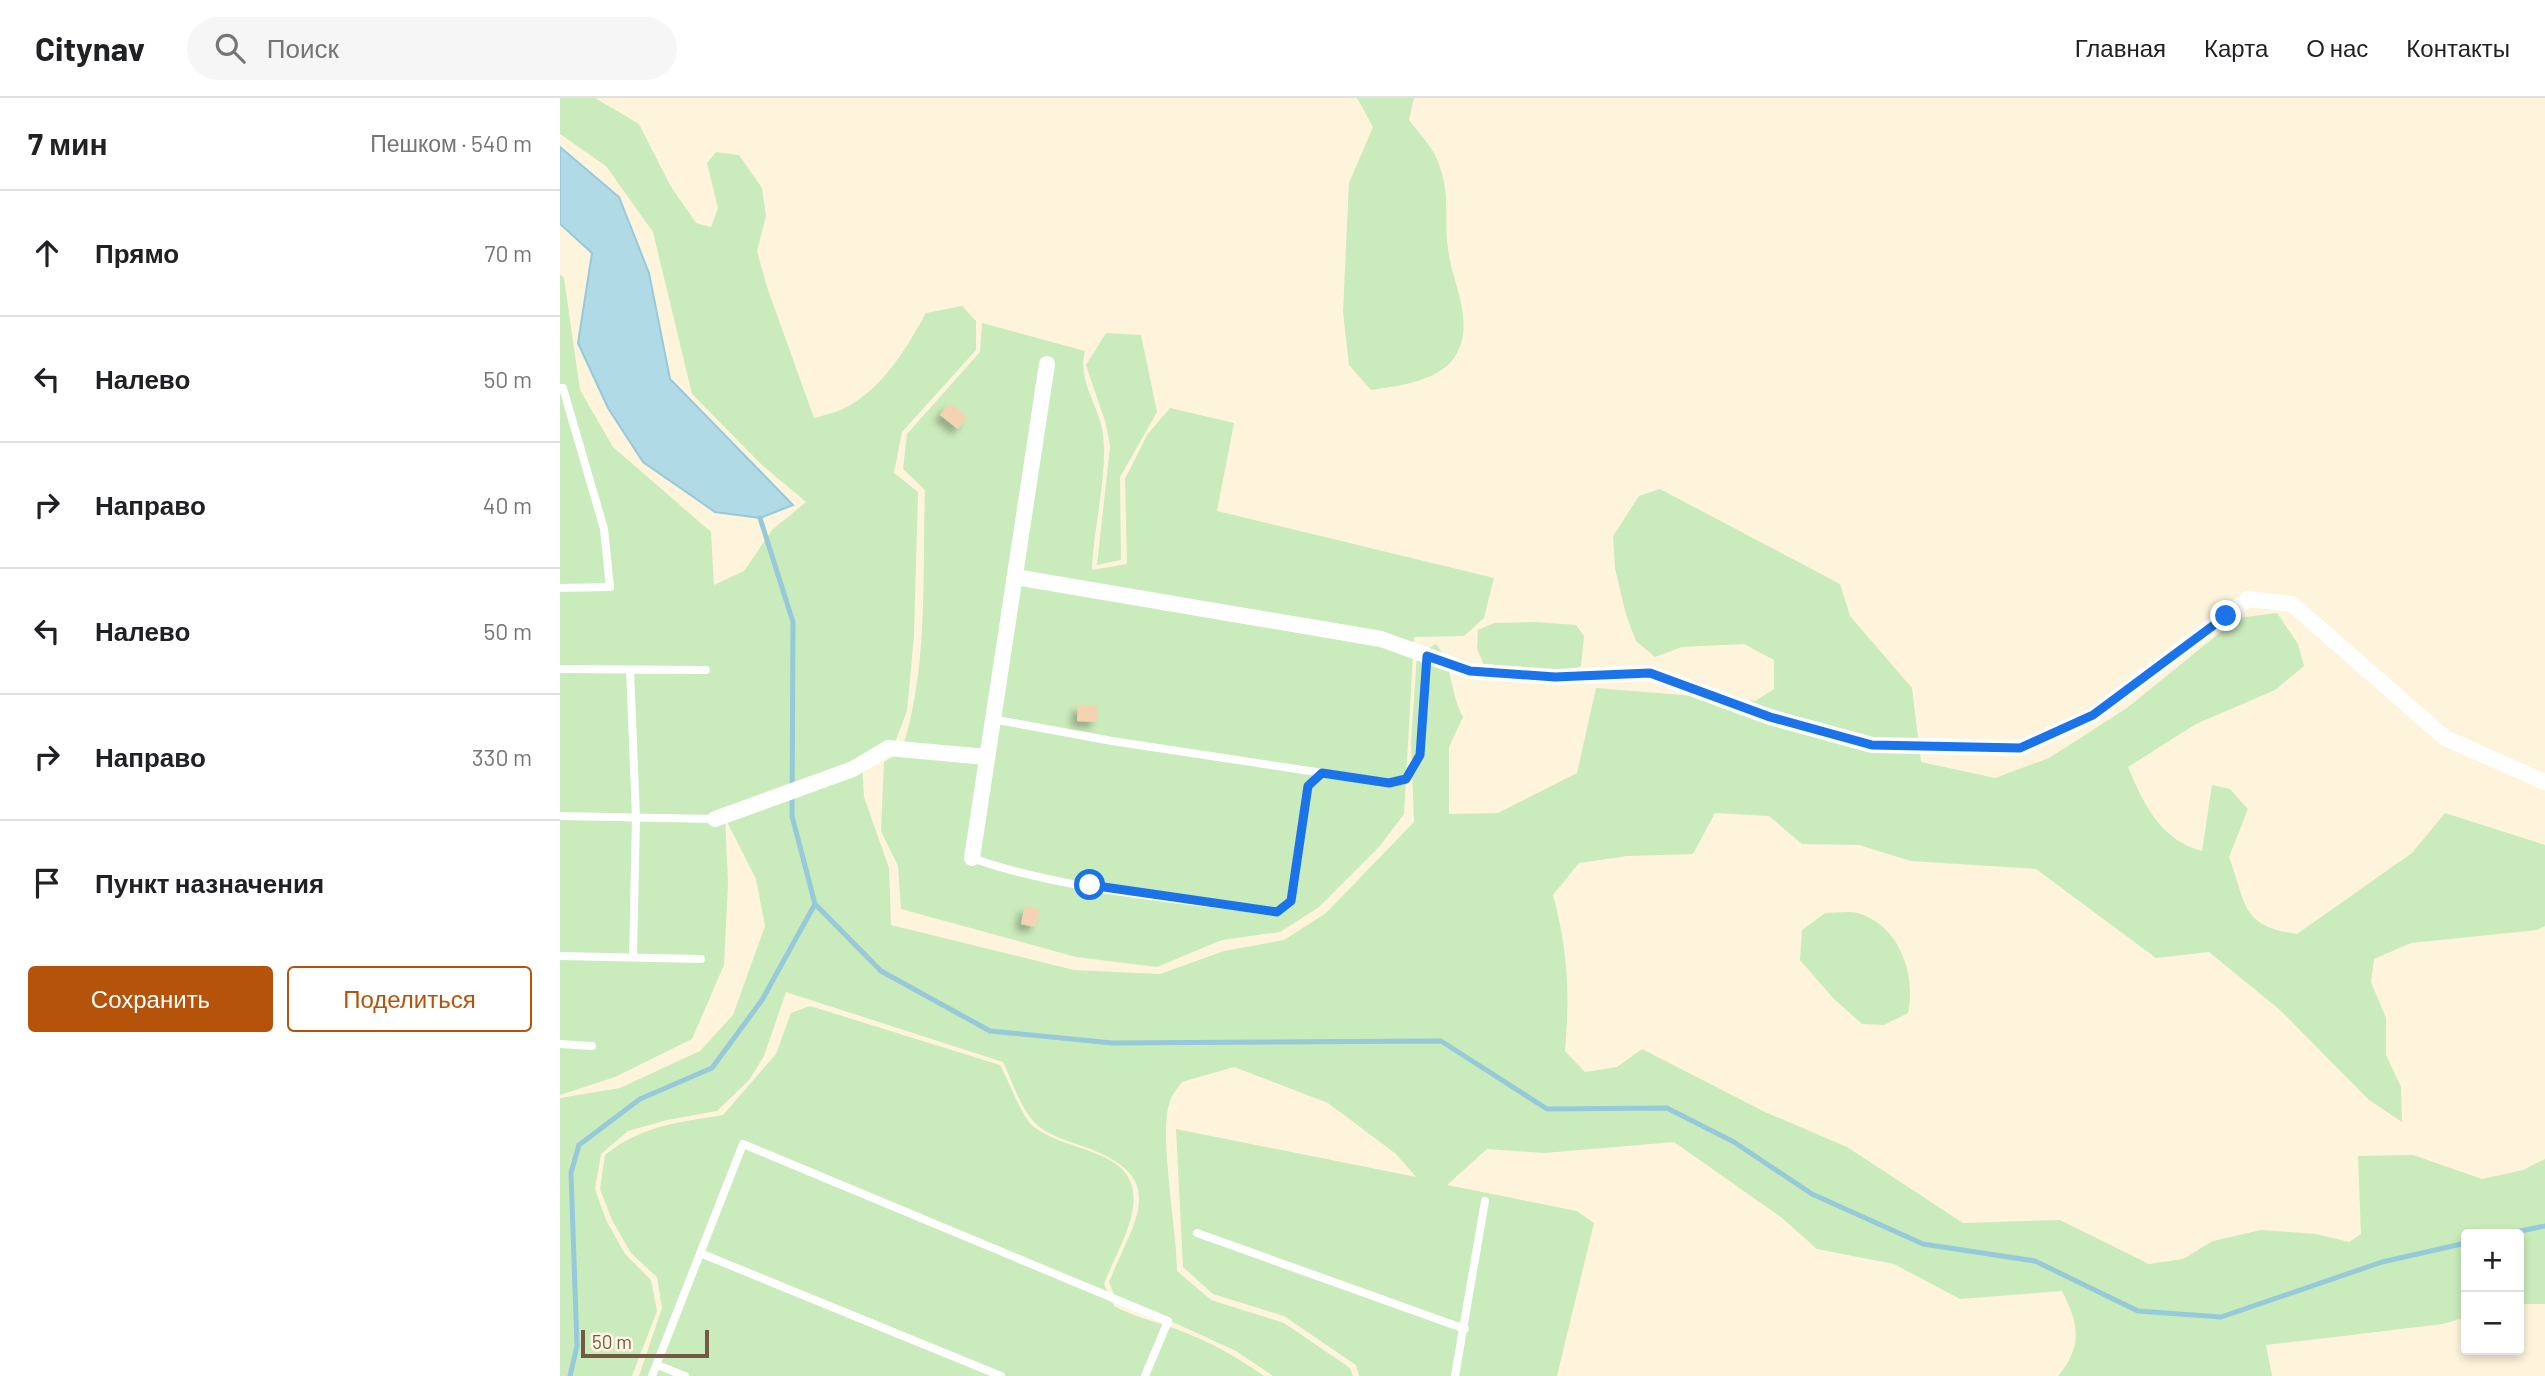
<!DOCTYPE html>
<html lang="ru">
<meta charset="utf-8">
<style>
body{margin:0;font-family:Barlow,sans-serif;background:#f6f6f6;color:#202124}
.controls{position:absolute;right:21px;bottom:21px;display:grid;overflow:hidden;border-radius:7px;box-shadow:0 4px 10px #0003}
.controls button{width:63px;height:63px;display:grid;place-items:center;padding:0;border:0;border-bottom:2px solid #e0e0e0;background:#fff;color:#202124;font:35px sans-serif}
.scale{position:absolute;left:21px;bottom:18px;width:128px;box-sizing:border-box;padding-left:7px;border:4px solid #745a44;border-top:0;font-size:19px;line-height:24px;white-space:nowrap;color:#745a44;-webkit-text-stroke:5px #fff7e4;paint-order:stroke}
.stop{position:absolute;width:21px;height:21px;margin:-16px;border:5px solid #1a73e8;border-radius:50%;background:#fff}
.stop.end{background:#1a73e8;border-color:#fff;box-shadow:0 2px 7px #0008}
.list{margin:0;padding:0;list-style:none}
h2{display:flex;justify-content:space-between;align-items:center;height:91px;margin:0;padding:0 28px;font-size:30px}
h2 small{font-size:23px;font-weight:400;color:#757577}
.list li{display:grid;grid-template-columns:46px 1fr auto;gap:21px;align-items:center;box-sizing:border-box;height:126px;padding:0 28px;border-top:2px solid #e0e0e0}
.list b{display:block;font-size:26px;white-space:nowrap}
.list em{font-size:23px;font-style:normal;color:#757577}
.actions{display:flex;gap:14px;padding:21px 28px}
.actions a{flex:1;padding:16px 0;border:2px solid #b45309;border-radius:7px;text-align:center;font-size:24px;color:#b45309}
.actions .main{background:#b45309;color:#fff}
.icon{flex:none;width:38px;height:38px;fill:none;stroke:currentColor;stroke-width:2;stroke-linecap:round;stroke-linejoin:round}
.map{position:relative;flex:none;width:1985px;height:1278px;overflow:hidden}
header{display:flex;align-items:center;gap:42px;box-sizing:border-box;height:98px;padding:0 35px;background:#fff;border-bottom:2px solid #e0e0e0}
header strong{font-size:33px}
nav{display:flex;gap:38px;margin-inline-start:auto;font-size:24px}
.search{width:490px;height:63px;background:#f6f6f6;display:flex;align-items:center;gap:18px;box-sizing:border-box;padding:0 24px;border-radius:38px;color:#757577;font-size:26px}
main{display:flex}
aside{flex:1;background:#fff}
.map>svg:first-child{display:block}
.green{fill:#caebbb}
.water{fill:#b1dae7;stroke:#96c9da;stroke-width:2}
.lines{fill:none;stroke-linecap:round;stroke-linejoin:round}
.stream{stroke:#96c9da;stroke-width:5}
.building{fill:#f5d3b2;filter:url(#shadow)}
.lane{stroke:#fff;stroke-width:8}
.street{stroke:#fff;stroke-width:16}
.route{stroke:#1a73e8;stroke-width:9}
</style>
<header>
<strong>Citynav</strong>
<div class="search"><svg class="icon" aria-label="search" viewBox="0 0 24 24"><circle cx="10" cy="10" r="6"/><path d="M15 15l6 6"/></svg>Поиск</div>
<nav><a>Главная</a><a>Карта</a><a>О нас</a><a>Контакты</a></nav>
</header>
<main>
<aside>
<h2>7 мин<small>Пешком · 540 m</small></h2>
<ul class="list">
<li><svg class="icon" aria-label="ahead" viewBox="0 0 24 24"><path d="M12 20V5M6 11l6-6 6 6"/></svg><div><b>Прямо</b></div><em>70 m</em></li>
<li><svg class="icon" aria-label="left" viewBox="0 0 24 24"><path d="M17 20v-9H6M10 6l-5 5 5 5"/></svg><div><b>Налево</b></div><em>50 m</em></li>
<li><svg class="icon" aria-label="right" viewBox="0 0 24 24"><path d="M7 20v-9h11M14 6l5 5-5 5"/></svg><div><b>Направо</b></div><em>40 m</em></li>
<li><svg class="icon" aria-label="left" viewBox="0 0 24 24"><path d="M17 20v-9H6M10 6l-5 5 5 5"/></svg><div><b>Налево</b></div><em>50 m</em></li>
<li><svg class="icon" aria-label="right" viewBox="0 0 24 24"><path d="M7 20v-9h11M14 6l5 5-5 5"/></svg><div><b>Направо</b></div><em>330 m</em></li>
<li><svg class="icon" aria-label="arrive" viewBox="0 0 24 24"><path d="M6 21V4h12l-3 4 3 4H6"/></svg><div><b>Пункт назначения</b></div></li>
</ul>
<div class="actions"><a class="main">Сохранить</a><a>Поделиться</a></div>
</aside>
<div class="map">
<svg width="1985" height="1278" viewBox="0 0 1985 1278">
<defs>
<filter id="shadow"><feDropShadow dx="-6" dy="6" stdDeviation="3.5" flood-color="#0004"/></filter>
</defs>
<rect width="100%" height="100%" fill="#fef4dc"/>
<path class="green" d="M0 0H35L79 26 110 87 136 125 151 129 158 110 147 65 156 54 179 57 202 90 206 118 197 153 207 189 254 320C264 317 276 315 285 310 323 290 346 251 366 215L402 208 416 223V252L342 334 334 375 358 394 354 538 347 613 332 652 302 663 304 699 329 770 331 827 514 872 600 876 664 853 724 842 766 815 854 724 851 644 857 557 876 546C894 569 889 593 903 619L889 649V716L938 715 1017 675 1036 590 1195 603 1214 591V562L1184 546 1122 549 1095 559 1076 543 1066 517 1055 470 1053 438 1079 398 1100 391 1280 486 1290 518 1352 590 1361 664 1435 680 1489 660 1567 610 1678 520 1717 515 1738 546 1744 568 1715 592 1636 626 1568 669C1583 705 1601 743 1642 753L1652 687 1670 691 1688 711 1669 759C1687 808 1681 828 1737 836L1852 755 1885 715 1985 747V828L1977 832 1851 845 1814 861 1811 884 1826 920V957L1841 989 1842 1024 1809 1002 1720 912 1649 854 1596 860 1476 771 1351 763 1299 747 1242 746 1209 718 1155 715 1133 756 1067 758 1019 765 993 797C1008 852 1010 897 1005 953L1025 974 1057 969 1082 951 1205 1014 1287 1049 1403 1125 1500 1122 1589 1166 1623 1161 1653 1143 1701 1132 1756 1136 1789 1144 1801 1136 1798 1058 1853 1057 1922 1081 1963 1072 1985 1061V1206H1959V1136H1906V1219L1883 1226 1706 1247 1712 1278H1498C1523 1248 1519 1226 1502 1193L1400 1201 1334 1166 1257 1151 1222 1120 1114 1044 984 1055 927 1051 887 1087 1017 1113 1034 1125 997 1278H799L796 1267 724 1218 653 1196 623 1169 616 1031 856 1079 836 1056 768 1005 674 969 622 984C618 990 612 996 610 1003 598 1034 617 1132 617 1173L651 1202 724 1225 790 1270 793 1278H713L676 1253 617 1226 557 1204 549 1184C575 1120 611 1080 525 1049 510 1044 487 1037 476 1026 461 1011 452 983 443 964L226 894 204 958 189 982 157 1013 107 1022 68 1033 41 1056 35 1091 46 1122 65 1156 91 1182 97 1213 72 1278H0V1000L60 990 140 953 173 917 205 828 196 781 165 720 168 784 164 867 132 941 55 979 0 997V176L4 180 20 292 53 349 151 434 154 487 184 473 212 432 246 404 202 367 132 296 93 134 46 68 0 36Z
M797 0H854L849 22C858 34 871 47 877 61 892 99 883 115 888 151 892 186 917 226 894 260 877 284 837 288 811 292L789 267 783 214 789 85 813 29Z
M422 225 525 253C518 279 534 301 541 326 551 365 533 429 532 472L567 466 565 381 587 337 610 310 674 325 657 413 934 480 924 520 904 538 854 539 844 716 820 748 759 809 720 834 662 842 597 869 516 859 341 811 338 768 321 733 324 664 341 654C369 573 362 478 365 392L343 371 347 336 420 254Z
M546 235 581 237 597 314 560 379 561 462 537 467 550 349 546 326 526 267Z
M975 524 1016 527 1024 538 1021 568 1008 573 925 569 917 551 918 532 934 525Z
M1265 815C1275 815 1289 813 1298 815 1340 828 1356 876 1348 915L1324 927 1302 926 1273 900 1240 862 1242 832Z
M250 908 440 967C448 981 462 1020 474 1029 494 1044 521 1048 544 1059 601 1085 561 1143 544 1186L554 1208C574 1219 594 1223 616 1231 648 1243 676 1258 704 1278H79L102 1210 97 1179 71 1155 52 1122 40 1091 45 1057C83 1027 116 1025 163 1017L216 956 231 915Z"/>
<path class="water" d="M0 49 59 99 89 175 110 281 233 407 200 420 155 414 83 364 48 310 18 245 32 155 0 126Z"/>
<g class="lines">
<path class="stream" d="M200 420 233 524 232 718 255 806 321 873 430 933 552 945 881 943 987 1011 1107 1010 1174 1044 1252 1096 1363 1146 1475 1163 1578 1213 1661 1219 1822 1164 1906 1145
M1946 1136 1985 1128
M10 1278 17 1248 11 1075 19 1047 80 1001 152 970 202 902 255 806"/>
</g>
<path class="building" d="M390 305 407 319 398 331 380 317Z
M518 607 538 608 537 624 517 623Z
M465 808 480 812 475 829 461 826Z"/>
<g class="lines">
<path class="lane" d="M0 290H3L44 431 50 489 0 490
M0 571 146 572
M70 572 76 719 73 859
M432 621 552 643 829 685 846 681 860 657 867 558
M0 718 155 721
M412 760C504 793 619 800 717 814L731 803 748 688 762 675
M0 858 141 861
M0 946 32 948
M637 1135 905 1231
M140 1155 441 1278
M97 1267 125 1278
M92 1278 183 1046 608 1223 585 1278
M895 1278 925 1103"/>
<path class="street" d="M455 479 821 541 910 573 995 579 1090 575 1210 619 1312 647 1460 650 1533 617 1688 501 1732 506 1885 640 1985 684
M155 721 293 671 328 650 426 659
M412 760 487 266"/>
</g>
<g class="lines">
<path class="route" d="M530 787 717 814 731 803 748 688 762 675 829 685 846 681 860 657 867 558 910 573 995 579 1090 575 1210 619 1312 647 1460 650 1533 617 1666 518"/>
</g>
</svg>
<div class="controls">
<button>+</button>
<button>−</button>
</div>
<div class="scale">50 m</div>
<div class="stop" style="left:530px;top:787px"></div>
<div class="stop end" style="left:1666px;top:518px"></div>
</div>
</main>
